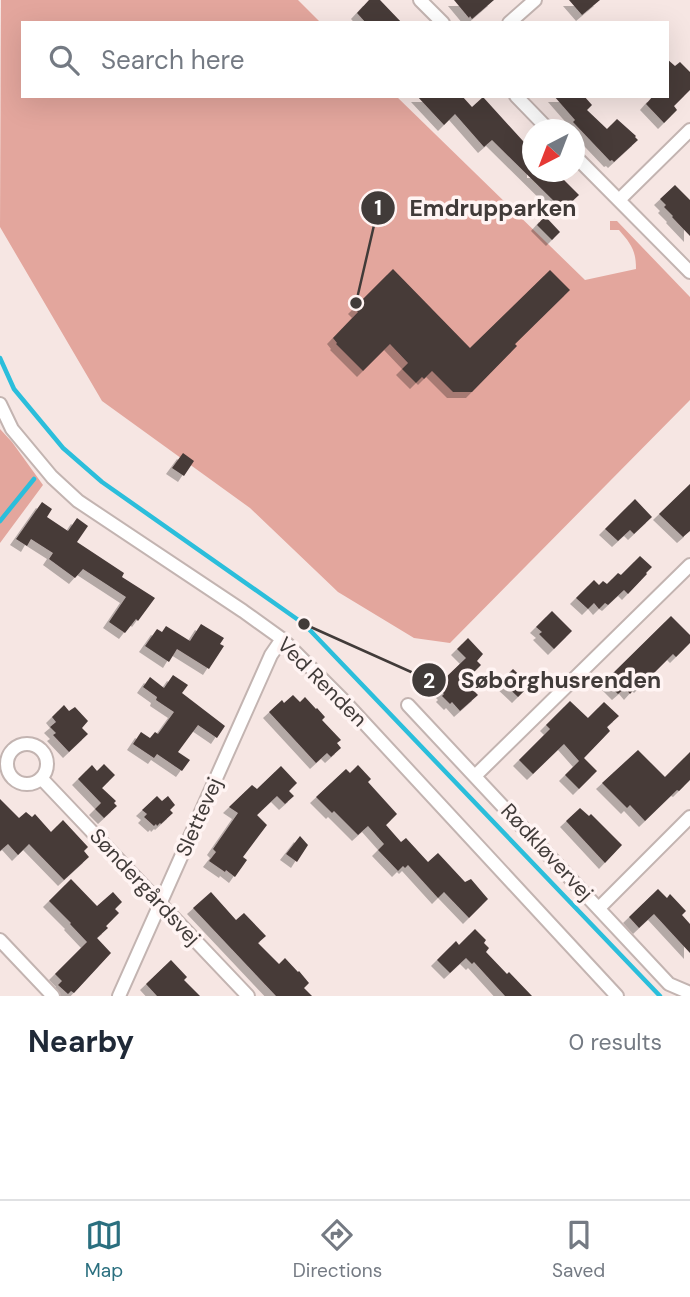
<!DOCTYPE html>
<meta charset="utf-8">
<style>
body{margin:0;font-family:"DM Sans",sans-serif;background:#f6f6f7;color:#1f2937}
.compass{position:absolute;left:522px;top:119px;width:63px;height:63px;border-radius:50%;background:#fff;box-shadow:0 7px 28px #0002;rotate:222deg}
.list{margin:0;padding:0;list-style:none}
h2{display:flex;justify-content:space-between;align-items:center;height:91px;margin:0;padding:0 28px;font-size:30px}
h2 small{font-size:23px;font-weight:400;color:#747a83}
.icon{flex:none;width:38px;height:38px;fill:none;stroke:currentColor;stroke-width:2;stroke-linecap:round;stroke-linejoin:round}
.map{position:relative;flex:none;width:690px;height:996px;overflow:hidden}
.search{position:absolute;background:#fff;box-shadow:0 7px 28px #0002;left:21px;right:21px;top:21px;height:77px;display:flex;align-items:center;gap:18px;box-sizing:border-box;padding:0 24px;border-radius:0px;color:#747a83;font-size:26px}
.sheet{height:203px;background:#fff}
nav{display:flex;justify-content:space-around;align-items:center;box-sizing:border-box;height:98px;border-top:2px solid #e0e1e3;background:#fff;font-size:19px;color:#747a83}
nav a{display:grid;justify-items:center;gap:4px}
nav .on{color:#2a6f7f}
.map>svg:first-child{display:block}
.green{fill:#e3a69d}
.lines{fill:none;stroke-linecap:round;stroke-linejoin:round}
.stream{stroke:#2bbedb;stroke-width:4.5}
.building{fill:#473a38;filter:url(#shadow)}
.street-casing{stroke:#c3b4b1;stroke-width:16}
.street{stroke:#fff;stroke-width:12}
.labels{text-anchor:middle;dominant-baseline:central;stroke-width:7;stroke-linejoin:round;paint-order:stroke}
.street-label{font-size:21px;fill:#413b39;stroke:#fff4f3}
.leader{fill:none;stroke:#413b39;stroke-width:2.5}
.callout-dot{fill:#413b39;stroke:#fff4f3;stroke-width:2.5}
.mark-label{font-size:21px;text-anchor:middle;font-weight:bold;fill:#fff}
.callout-label{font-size:23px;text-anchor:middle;font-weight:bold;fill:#413b39;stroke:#fff4f3;stroke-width:7;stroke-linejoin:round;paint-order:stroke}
</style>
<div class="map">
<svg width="690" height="996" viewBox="0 0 690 996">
<defs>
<filter id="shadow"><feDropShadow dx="-6" dy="6" stdDeviation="0" flood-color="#0004"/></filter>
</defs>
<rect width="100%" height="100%" fill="#f6e6e3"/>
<path class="green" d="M1 0H298L321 23H23V96H396L585 280 636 269C636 250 631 244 619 230H610V221H617L690 297V400L450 643 414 638 338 592 250 508 102 401 0 227Z
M0 429 12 442 43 485 0 543Z"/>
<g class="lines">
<path class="stream" d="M0 358 14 389 63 448 102 482 304 624 660 996
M0 521 34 479"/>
</g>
<path class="building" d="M369 0H380L402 23H366L357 13Z
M454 0H494L472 19 470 16 469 18Z
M569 0H600L582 15Z
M667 59 675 66 680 62 690 72V90L674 106 677 110 664 123 646 104 653 96H667Z
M417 96H462L472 107 483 97 533 152V172H556L579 195 563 210 492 140 484 147 455 114 444 125Z
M554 96H584L592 105 587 110 607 129 617 119 636 136 635 137 638 140 614 162 612 160 610 161 573 122 575 120Z
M675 185 690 200V236L672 217 673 216 664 207 666 205 660 199Z
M545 216 560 232 552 240 537 225Z
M393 269 470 348 550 270 570 290 515 344 517 346 472 392H453L432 371 424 379 422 377 416 383 402 369 408 363 390 344 363 371 336 344 337 343 333 338 358 312 354 308Z
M183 453 194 461 184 476 172 468Z
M690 484V531L683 537 659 514Z
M635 499 652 517 634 534 630 530 618 541 605 529Z
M42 502 52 509 47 517 68 531 77 518 88 526 77 542 124 573 122 577 155 598 138 621 136 619 125 633 109 622 126 597 83 569 75 578 49 559 53 553 31 539 27 546 16 539Z
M640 556 652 567 646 573 647 574 628 594 624 590 608 605 605 603 599 609 594 603 588 609 576 598 594 580 599 585 603 581 607 584 618 573 621 575Z
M552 611 572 631 554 649 539 634 542 632 536 627Z
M671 616 690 635V643L676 657 673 654 640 687 638 685 630 694 625 688 618 694 605 681Z
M201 624 224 638 220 644 224 646 209 669 177 649 169 662 145 646 157 629 162 632 166 626 190 641Z
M468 638 483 654 477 661 481 665 469 677 478 687 474 691 478 695 460 711 452 702 450 704 442 696 444 694 441 691 446 686 442 681 466 658 457 649Z
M513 669 530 685 518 697 501 681Z
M173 675 188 685 182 693 225 726 217 738 198 725 178 752 190 760 182 771 157 754 154 758 133 744 141 732 150 738 155 732 158 734 174 712 156 700 157 697 143 687 150 677 164 688Z
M293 695 300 702 305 697 316 709 317 708 325 717 322 720 341 740 337 743 341 748 331 757 327 753 316 763 269 712 282 700 284 703Z
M570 701 588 718 604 702 619 716 607 727 610 731 584 758 597 771 579 789 565 775 579 761 564 744 533 774 519 760 550 729 546 725Z
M64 705 69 711 75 707 88 721 82 728 88 734 69 752 53 735 56 733 50 727 56 722 52 717Z
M638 750 665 777 690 752V780L679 791 677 790 645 821 630 805 627 808 602 783Z
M104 764 115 775 102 788 116 801 114 803 117 806 104 818 95 809 101 803 78 779 92 765 97 771Z
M358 765 371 779 368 782 397 814 386 825 401 842 406 838 428 862 438 853 465 882 471 879 488 899 469 918 444 892 438 898 408 865 405 868 403 866 398 871 378 850 384 844 368 826 358 835 334 811 332 813 316 797 346 769 350 773Z
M281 766 297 783 289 791 294 796 285 804 277 796 257 815 267 825 243 857 247 860 235 877 226 870 225 872 209 861 216 852 213 849 238 813 229 807 252 785 257 789Z
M157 796 162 801 168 796 175 805 170 810 173 813 161 824 160 823 157 826 156 824 154 826 144 817 147 814 142 810Z
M0 799 19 818 26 812 32 817 35 814 51 832 63 820 88 847 84 851 89 857 64 880 29 844 18 855 8 844 0 851Z
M580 808 589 816 591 814 622 845 605 863 566 821Z
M300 836 308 845 297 862 286 854Z
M71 879 97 906 113 892 122 902 115 909 119 913 106 926 108 928 97 938 111 953 74 993 71 991 68 994 58 985 62 981 55 974 87 942 70 924 71 923 49 901Z
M658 889 667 898 670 894 686 911 682 915 690 924V953L654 914 639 928 629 917Z
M211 892 236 920 244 913 266 936 258 943 279 964 285 958 298 972 299 971 309 983 304 988 312 996H276L193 908Z
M475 929 486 940 484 943 489 948 486 952 507 974 509 972 532 996H505L474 962 472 964 466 958 450 973 437 960 456 941 459 945Z
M171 960 187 977 184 980 200 996H157L146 984Z"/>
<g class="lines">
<defs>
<path id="street" d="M420 0 443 23
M509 23 535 0
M516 96 549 130
M574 155 690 272
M619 200 690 130
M0 404 12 429 52 477 78 501 243 611 282 639 343 700 617 996
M408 705 669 984 690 993
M7 764a20 20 0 1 1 40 0a20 20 0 1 1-40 0Z
M475 776 690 565
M41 778 248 996
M599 908 690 817
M0 940 53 996
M119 996 271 655 282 639"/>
</defs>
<use href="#street" class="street-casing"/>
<use href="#street" class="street"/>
</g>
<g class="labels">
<g class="street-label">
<text transform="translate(322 682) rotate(45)">Ved Renden</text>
<text transform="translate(199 817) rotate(-66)">Slettevej</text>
<text transform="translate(547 852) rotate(47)">Rødkløvervej</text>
<text transform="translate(145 887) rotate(47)">Søndergårdsvej</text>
</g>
</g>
<path class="leader" d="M356 303L378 208M304 624L429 680"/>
<g class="callout-dot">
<circle cx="356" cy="303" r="7"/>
<circle cx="304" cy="624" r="7"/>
<circle cx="378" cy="208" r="18"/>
<circle cx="429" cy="680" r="18"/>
</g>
<g class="mark-label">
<text x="378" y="215">1</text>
<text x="429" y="688">2</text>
</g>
<g class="callout-label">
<text x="493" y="216">Emdrupparken</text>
<text x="561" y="688">Søborghusrenden</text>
</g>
</svg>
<svg class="compass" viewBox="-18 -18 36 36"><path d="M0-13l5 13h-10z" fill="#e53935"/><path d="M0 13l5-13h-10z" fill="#747a83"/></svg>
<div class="search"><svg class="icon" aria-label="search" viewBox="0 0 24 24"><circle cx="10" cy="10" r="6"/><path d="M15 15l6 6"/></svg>Search here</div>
</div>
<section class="sheet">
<h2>Nearby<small>0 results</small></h2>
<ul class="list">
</ul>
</section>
<nav>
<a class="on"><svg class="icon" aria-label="map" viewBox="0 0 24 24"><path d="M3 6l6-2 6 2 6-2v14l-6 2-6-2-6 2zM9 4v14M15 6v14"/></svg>Map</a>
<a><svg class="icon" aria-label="directions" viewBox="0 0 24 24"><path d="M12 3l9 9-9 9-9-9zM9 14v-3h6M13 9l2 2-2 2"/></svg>Directions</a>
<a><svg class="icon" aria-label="saved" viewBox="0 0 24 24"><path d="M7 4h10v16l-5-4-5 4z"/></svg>Saved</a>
</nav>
